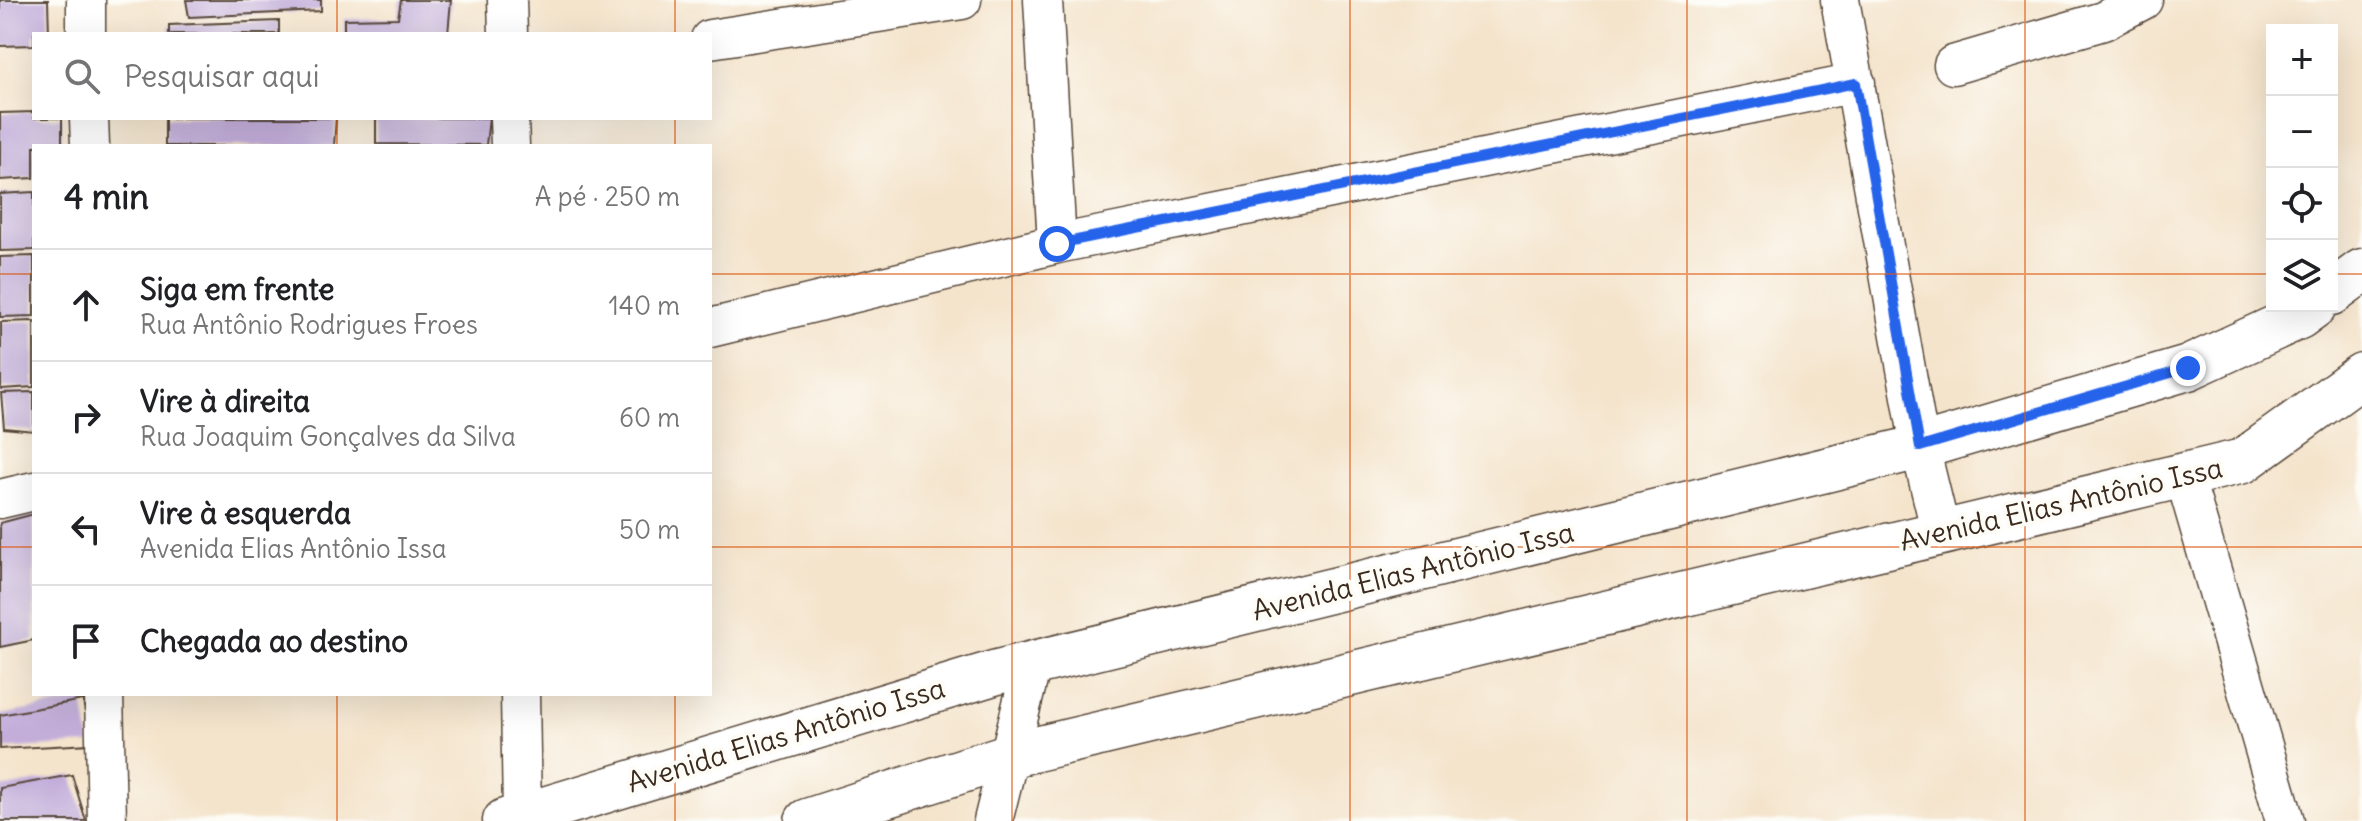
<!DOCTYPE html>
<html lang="pt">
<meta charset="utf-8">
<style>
body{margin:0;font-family:Delius,sans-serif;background:#f2f2f2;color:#202124}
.controls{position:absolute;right:24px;top:24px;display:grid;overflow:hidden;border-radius:0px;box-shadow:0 8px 32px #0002}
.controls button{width:72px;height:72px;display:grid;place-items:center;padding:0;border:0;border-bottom:2px solid #e0e0e0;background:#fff;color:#202124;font:40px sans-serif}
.stop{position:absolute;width:24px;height:24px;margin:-18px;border:6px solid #2563eb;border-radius:50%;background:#fff}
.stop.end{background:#2563eb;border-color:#fff;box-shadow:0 2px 8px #0008}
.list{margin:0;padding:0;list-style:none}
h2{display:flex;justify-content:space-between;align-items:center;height:104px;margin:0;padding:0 32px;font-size:34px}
h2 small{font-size:26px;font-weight:400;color:#757577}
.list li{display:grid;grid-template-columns:52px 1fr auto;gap:24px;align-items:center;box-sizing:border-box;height:112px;padding:0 32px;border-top:2px solid #e0e0e0}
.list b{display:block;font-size:30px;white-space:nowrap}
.list p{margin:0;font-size:26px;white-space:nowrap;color:#757577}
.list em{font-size:26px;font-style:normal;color:#757577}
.icon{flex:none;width:44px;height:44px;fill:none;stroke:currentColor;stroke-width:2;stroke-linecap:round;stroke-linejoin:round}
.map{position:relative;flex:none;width:2362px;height:821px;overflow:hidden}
.search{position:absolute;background:#fff;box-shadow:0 8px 32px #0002;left:32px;top:32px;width:680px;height:88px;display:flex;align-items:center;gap:20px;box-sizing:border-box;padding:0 28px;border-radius:0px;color:#757577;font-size:30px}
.panel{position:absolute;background:#fff;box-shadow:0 8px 32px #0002;left:32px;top:144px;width:680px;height:552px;border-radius:0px}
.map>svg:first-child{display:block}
.building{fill:#c3aeda}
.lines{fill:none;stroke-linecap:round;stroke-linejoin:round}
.minor-casing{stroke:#574638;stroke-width:41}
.tertiary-casing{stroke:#574638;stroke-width:47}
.minor{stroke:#fff;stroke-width:38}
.tertiary{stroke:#fff;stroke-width:44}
.route{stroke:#2563eb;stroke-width:10}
.grid{fill:none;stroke:#df570d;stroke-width:2;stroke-opacity:0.55}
.labels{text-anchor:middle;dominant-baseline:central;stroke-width:8;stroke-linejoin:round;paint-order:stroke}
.street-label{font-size:28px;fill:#3b2a1e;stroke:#fdfcf7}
</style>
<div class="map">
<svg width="2362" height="821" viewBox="0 0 2362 821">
<rect width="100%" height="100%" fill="#fdfcf7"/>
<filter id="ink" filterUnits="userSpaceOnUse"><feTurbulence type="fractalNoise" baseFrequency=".0125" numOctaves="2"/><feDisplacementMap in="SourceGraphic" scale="16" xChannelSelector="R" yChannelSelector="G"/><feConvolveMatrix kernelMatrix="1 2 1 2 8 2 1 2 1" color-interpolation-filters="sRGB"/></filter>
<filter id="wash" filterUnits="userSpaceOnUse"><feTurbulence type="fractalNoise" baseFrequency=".006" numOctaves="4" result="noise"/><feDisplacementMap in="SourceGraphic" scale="32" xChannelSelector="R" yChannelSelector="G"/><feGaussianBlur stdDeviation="1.8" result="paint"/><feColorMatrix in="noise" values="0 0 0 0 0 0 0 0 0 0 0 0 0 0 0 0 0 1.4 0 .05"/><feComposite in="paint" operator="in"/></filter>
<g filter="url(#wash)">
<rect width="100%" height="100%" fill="#f4e4cc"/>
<g id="blocks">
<path class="building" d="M0 0H48L49 34H34V45L0 46Z
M186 0H321V11L189 17Z
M401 0H451L448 34H344V19L398 18Z
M279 21V34H169V25Z
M34 112V118H62V146H34V178L0 180V113Z
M165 118H336L334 146H165Z
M376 118H489L486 145 376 144Z
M34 192V250L0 251V194Z
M34 256V316L0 317V257Z
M34 321V387L1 389V322Z
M34 392V431L4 428 1 393Z
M34 514V640L0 647V523Z
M83 700 90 744 0 749V715Z
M72 775 86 821H0V788Z"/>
</g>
</g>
<g filter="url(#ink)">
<use href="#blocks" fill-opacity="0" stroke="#574638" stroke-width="2"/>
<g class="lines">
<defs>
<path id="minor" d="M86 0V34
M507 0 508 34
M1043 0 1057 244
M1840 0 1920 447 1941 533
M710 39 962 0
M1953 65 2103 21 2143 0
M89 118 90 146
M509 118 510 146
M710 328 1057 244 1856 83
M2184 475 2285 821
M0 499 34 491
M104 694 107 821
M520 694 522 815
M993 821 1032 664"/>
<path id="tertiary" d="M2332 293 2362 271
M505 821 997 672 1920 447 2188 368 2299 317 2314 306
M807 821 1011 755 2243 461 2362 375"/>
</defs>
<use href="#minor" class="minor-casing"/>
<use href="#tertiary" class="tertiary-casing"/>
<use href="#minor" class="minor"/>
<use href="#tertiary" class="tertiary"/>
</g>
</g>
<g class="lines" filter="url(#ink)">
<path class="route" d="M1057 244 1856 83 1920 447 2188 368"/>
</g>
<path class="grid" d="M337 0V34M675 0V34M1012 0V821M1350 0V821M1687 0V821M2025 0V821M337 118V146M675 118V146M0 274H34M710 274H2272M2332 274H2362M0 547H34M710 547H2362M337 694V821M675 694V821"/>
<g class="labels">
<g class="street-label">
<text transform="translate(2061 504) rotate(-13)">Avenida Elias Antônio Issa</text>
<text transform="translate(1413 571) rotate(-14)">Avenida Elias Antônio Issa</text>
<text transform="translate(786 735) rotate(-17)">Avenida Elias Antônio Issa</text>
</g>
</g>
</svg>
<div class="controls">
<button>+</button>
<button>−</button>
<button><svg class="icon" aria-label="locate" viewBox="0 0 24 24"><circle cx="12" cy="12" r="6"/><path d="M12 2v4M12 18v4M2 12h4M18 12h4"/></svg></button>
<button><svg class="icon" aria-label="layers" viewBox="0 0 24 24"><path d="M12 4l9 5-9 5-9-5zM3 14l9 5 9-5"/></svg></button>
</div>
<div class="stop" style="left:1057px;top:244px"></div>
<div class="stop end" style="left:2188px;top:368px"></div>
<div class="search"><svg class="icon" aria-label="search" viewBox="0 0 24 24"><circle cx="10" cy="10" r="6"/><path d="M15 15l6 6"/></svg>Pesquisar aqui</div>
<section class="panel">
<h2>4 min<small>A pé · 250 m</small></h2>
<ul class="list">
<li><svg class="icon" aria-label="ahead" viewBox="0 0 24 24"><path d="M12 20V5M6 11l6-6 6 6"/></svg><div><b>Siga em frente</b><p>Rua Antônio Rodrigues Froes</p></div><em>140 m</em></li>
<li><svg class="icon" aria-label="right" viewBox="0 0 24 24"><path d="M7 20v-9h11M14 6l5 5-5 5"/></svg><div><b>Vire à direita</b><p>Rua Joaquim Gonçalves da Silva</p></div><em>60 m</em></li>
<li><svg class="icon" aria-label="left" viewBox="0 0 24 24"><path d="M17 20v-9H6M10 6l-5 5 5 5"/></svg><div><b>Vire à esquerda</b><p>Avenida Elias Antônio Issa</p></div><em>50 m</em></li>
<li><svg class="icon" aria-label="arrive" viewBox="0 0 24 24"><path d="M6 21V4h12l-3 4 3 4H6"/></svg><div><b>Chegada ao destino</b></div></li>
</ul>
</section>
</div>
